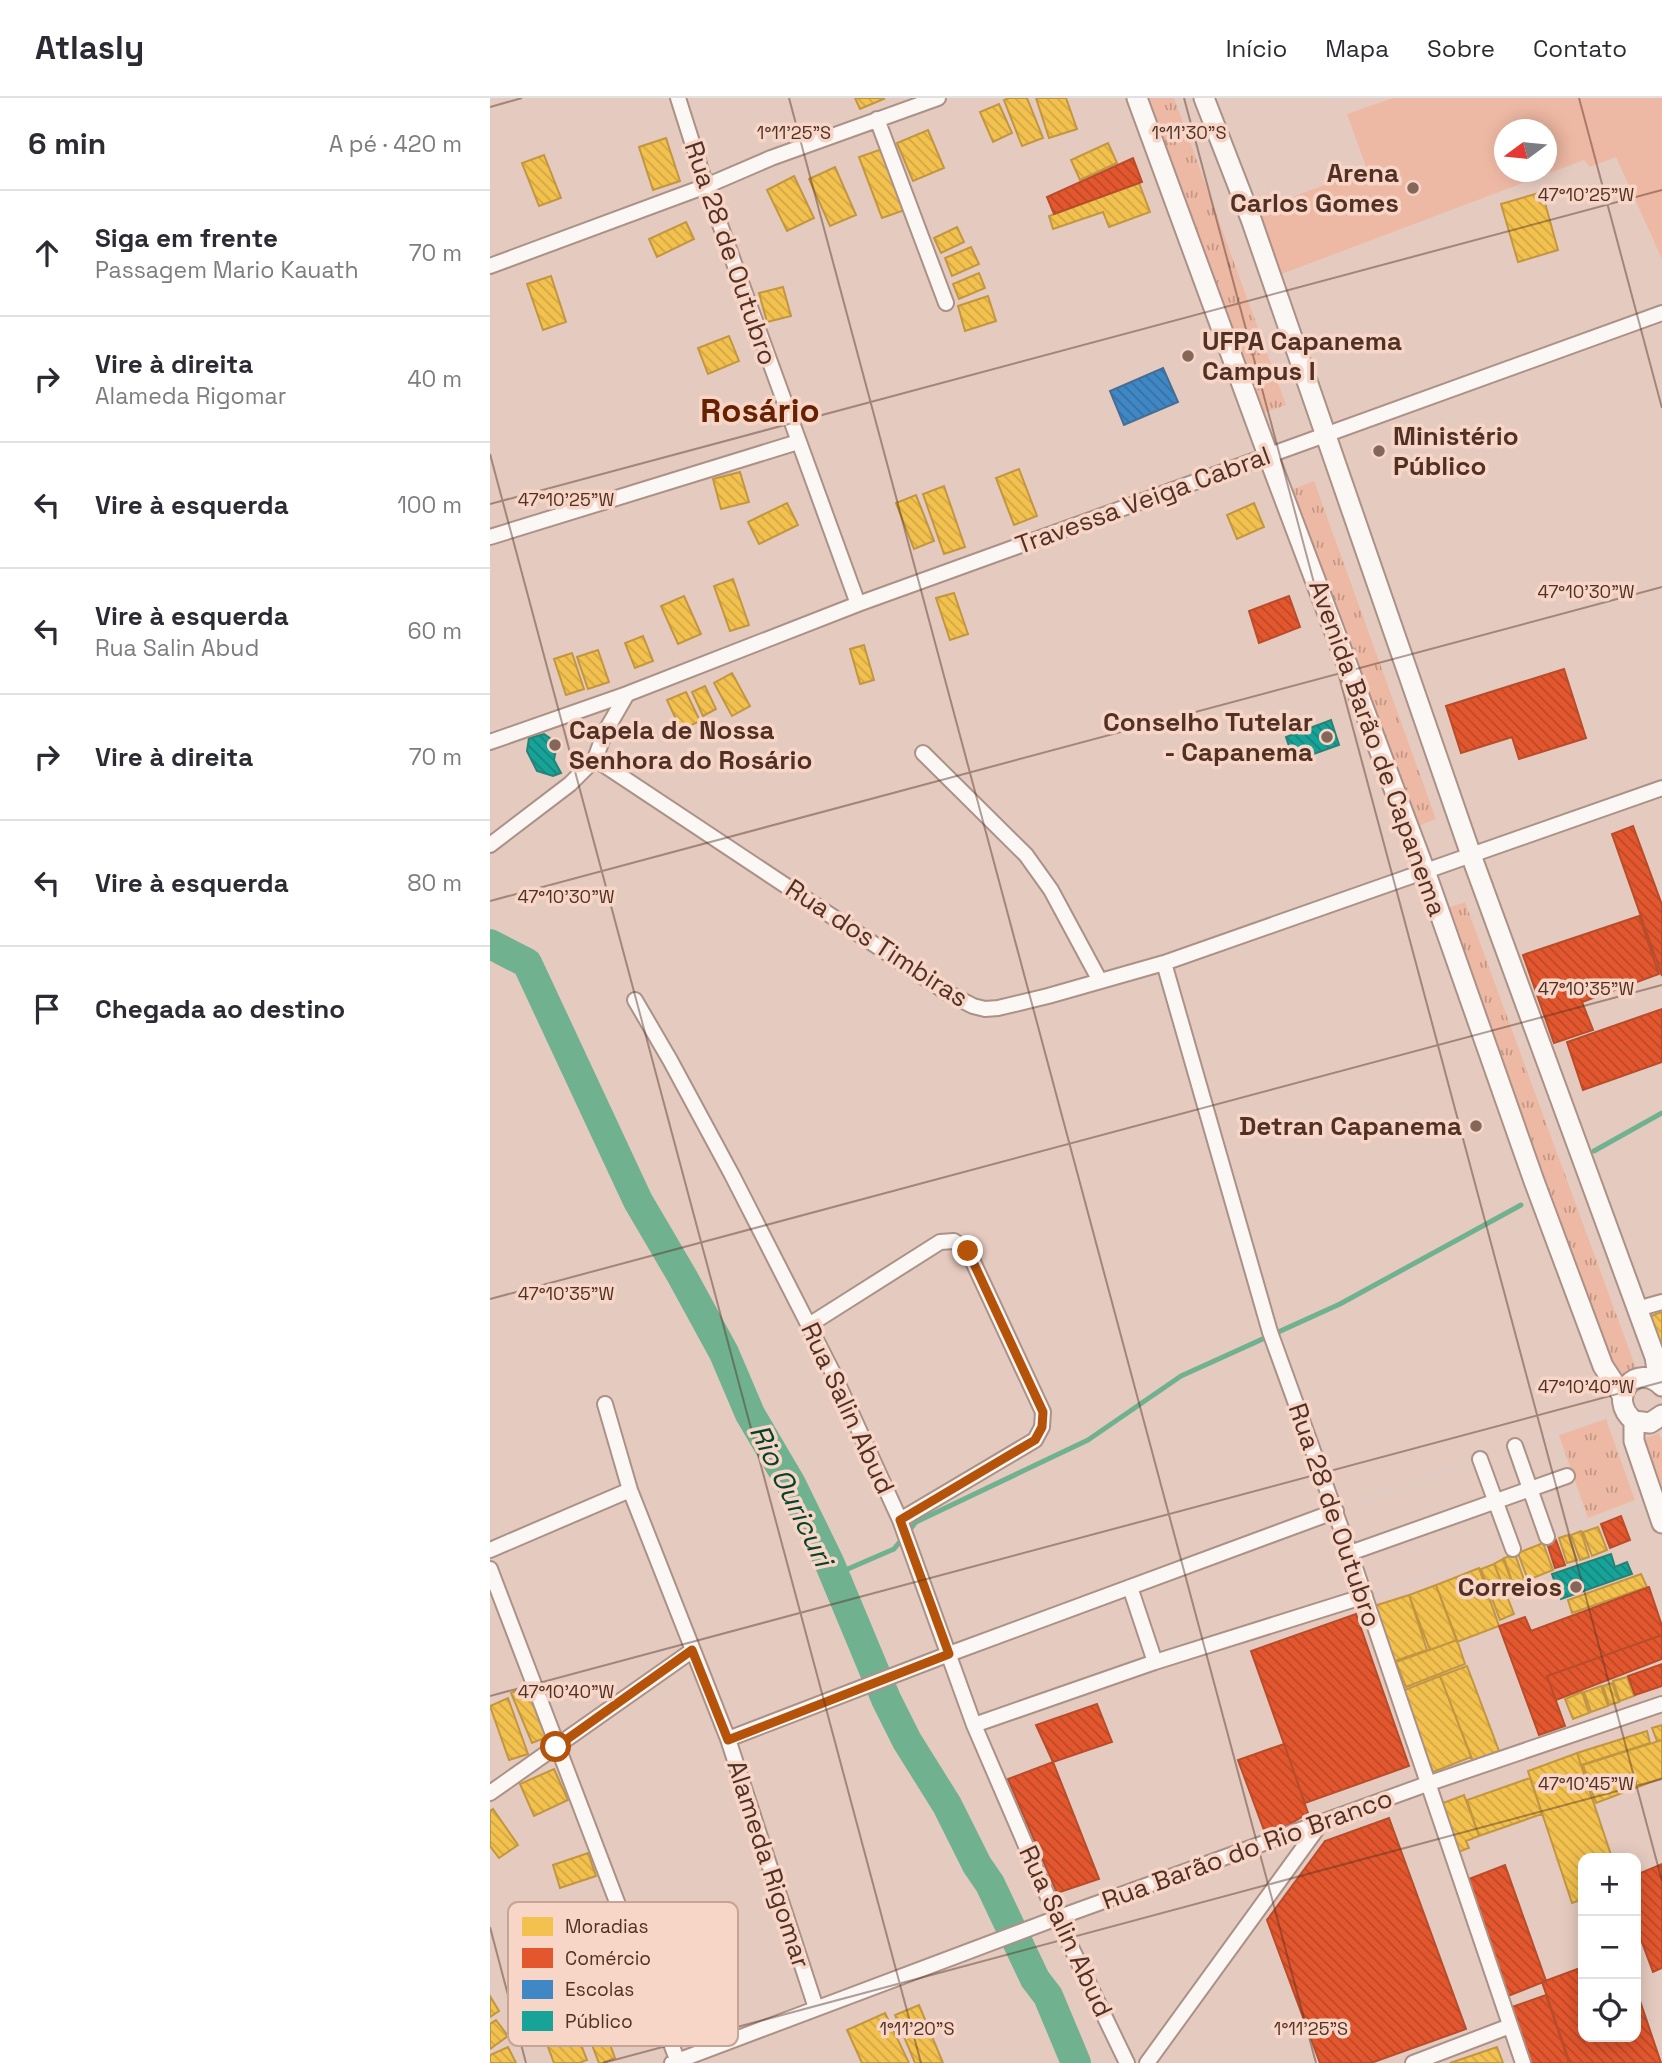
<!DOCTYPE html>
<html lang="pt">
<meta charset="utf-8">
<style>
body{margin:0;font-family:"Space Grotesk",sans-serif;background:#f7f7f7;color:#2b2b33}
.controls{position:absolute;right:21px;bottom:21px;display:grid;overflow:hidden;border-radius:14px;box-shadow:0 4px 18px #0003}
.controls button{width:63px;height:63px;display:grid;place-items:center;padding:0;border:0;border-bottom:2px solid #e1e1e2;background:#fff;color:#2b2b33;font:35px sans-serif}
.compass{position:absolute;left:1004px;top:21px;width:63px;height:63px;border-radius:50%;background:#fff;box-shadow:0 4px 18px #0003;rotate:255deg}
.stop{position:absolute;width:21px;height:21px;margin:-16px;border:5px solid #b45309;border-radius:50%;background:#fff}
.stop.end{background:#b45309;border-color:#fff;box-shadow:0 2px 7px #0008}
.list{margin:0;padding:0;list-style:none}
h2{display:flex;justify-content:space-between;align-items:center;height:91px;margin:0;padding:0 28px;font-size:30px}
h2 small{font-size:23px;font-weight:400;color:#7c7c81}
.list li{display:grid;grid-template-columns:46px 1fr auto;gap:21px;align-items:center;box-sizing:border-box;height:126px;padding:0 28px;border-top:2px solid #e1e1e2}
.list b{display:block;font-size:26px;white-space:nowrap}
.list p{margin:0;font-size:23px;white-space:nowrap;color:#7c7c81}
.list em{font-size:23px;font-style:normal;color:#7c7c81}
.icon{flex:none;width:38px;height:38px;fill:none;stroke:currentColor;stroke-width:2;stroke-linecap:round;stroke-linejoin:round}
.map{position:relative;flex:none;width:1172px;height:1965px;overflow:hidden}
header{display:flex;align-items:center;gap:42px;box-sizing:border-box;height:98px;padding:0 35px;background:#fff;border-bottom:2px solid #e1e1e2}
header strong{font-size:33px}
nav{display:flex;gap:38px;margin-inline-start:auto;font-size:24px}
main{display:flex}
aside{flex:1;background:#fff}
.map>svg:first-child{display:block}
.park{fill:url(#park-tufts)}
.pitch{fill:#eeb9a4;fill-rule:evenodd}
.homes{fill:url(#homes-back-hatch);stroke:#c29641;stroke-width:2}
.shops{fill:url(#shops-back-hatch);stroke:#b84c2b;stroke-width:2}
.schools{fill:url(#schools-back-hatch);stroke:#456e95;stroke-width:2}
.public{fill:url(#public-back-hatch);stroke:#298175;stroke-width:2}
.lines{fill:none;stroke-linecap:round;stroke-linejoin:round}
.stream{stroke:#70b18f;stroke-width:5}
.river{stroke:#70b18f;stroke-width:30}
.street-casing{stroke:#ab9186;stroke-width:18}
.secondary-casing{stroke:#ab9186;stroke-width:23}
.path{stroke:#d9d0cd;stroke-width:2.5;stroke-dasharray:3.5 3.5;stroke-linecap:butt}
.street{stroke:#fbf7f5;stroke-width:14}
.secondary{stroke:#fbf7f5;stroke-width:19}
.route{stroke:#b45309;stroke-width:9}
.ticks{fill:none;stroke:#523124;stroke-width:2;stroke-opacity:0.45}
.poi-dot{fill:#85675a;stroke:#f7d5c7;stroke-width:2.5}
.labels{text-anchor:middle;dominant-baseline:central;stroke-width:7;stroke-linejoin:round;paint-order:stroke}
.poi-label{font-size:26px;font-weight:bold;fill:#523124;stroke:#f7d5c7;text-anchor:end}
.street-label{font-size:26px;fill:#523124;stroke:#f7d5c7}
.water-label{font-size:28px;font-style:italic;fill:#06432d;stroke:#f7d5c7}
.district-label{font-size:33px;font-weight:bold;fill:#620;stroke:#f7d5c7}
.key{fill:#f7d5c7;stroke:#c6a496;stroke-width:2}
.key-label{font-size:19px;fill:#523124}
.ticks-label{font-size:18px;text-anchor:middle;fill:#523124;stroke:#f7d5c7;stroke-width:7;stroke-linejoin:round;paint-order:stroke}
</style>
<header>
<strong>Atlasly</strong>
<nav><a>Início</a><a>Mapa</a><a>Sobre</a><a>Contato</a></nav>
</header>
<main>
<aside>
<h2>6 min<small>A pé · 420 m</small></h2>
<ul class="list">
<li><svg class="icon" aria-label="ahead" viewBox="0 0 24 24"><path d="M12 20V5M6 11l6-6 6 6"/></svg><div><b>Siga em frente</b><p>Passagem Mario Kauath</p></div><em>70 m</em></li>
<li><svg class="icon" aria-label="right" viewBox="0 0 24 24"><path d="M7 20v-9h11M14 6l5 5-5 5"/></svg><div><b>Vire à direita</b><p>Alameda Rigomar</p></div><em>40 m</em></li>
<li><svg class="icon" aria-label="left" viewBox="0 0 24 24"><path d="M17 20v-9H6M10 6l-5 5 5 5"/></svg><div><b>Vire à esquerda</b></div><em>100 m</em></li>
<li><svg class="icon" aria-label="left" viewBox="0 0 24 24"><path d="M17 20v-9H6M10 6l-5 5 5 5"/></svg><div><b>Vire à esquerda</b><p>Rua Salin Abud</p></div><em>60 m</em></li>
<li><svg class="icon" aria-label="right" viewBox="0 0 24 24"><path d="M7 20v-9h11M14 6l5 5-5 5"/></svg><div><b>Vire à direita</b></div><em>70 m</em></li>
<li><svg class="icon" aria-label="left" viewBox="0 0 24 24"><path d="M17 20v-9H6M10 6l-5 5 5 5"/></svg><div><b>Vire à esquerda</b></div><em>80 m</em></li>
<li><svg class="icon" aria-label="arrive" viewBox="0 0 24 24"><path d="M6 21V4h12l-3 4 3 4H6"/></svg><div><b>Chegada ao destino</b></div></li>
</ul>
</aside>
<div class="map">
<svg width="1172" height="1965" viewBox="0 0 1172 1965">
<defs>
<pattern id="park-tufts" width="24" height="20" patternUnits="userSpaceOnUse" patternTransform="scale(1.75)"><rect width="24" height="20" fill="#eeb9a4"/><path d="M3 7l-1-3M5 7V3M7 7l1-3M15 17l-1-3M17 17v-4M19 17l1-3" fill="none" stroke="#c39785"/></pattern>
<pattern id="homes-back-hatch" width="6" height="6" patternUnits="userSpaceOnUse" patternTransform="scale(1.75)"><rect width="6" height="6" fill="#f2c14e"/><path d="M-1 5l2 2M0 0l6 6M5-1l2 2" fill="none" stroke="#d1a644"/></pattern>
<pattern id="shops-back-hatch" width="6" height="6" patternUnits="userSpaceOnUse" patternTransform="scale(1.75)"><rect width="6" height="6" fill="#e4572e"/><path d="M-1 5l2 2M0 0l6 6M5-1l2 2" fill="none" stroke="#bb4927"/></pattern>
<pattern id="schools-back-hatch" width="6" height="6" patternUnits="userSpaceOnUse" patternTransform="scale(1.75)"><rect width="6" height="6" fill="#3f88c5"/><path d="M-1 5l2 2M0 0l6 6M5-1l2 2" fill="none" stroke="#3770a0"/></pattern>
<pattern id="public-back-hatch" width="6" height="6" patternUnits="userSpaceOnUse" patternTransform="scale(1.75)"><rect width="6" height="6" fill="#17a398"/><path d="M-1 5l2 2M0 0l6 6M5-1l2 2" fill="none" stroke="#17857c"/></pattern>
</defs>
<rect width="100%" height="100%" fill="#e5cabf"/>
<path class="park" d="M658 0H684L796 307 771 316Z
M824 383 946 721 921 731 798 393Z
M975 804 1147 1273 1123 1281 949 813Z
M1116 1321 1145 1402 1098 1420 1069 1337Z
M1169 1335 1172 1343V1414L1146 1344Z"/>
<path class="pitch" d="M903 0H1172V161L1126 59 1100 69 1094 62 786 178 763 114 877 71 857 16ZM1014 32H1056V74H1014Z"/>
<path class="homes" d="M365 0H393L394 1 370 11Z
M519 0H537L553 40 532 48 514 2Z
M546 0H576L587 31 559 40Z
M509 6 522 35 503 44 490 14Z
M438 32 454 70 423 83 407 45Z
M176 40 190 83 163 92 149 49Z
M618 45 627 65 590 82 581 62Z
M392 51 415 112 392 120 369 59Z
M54 57 71 100 49 108 32 65Z
M345 69 366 117 340 128 319 81Z
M304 78 324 120 297 133 277 92Z
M649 85 660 114 619 129 613 114 563 131 559 118Z
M1052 94 1068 152 1028 164 1011 106Z
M196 124 204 141 167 159 159 141Z
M467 129 474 144 451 155 444 140Z
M481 149 489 166 462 178 455 160Z
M489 175 495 190 469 201 463 186Z
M61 178 76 224 53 232 37 186Z
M293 189 301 218 277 224 269 195Z
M498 198 506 223 475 233 468 208Z
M239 238 249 263 218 276 208 250Z
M529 371 547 418 524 427 506 380Z
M250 374 259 404 231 411 223 381Z
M454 388 475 449 454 456 433 396Z
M426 397 444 443 424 451 406 405Z
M297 405 308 427 269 446 258 424Z
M764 405 774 429 747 441 737 417Z
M243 481 259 527 240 533 224 488Z
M464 495 478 536 460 542 446 500Z
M194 498 211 536 188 546 171 508Z
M153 538 163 563 145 570 135 545Z
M374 547 384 582 370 586 360 551Z
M108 552 119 584 98 591 87 559Z
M82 555 94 591 76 597 64 561Z
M242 575 260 608 242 618 224 585Z
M215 588 226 611 213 618 202 594Z
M196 594 210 623 191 632 177 602Z
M1172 1214V1257L1158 1219Z
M1108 1429 1117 1452 1102 1458 1093 1434Z
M1091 1433 1099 1459 1090 1462 1081 1437Z
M1078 1437 1087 1462 1077 1465 1069 1440Z
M1053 1445 1063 1472 1038 1482 1028 1455Z
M1025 1456 1034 1482 1023 1486 1014 1460Z
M1013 1461 1023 1487 1014 1490 1004 1466Z
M1004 1466 1024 1516 1010 1522 991 1471Z
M989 1470 1009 1528 967 1544 946 1487Z
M1151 1476 1157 1489 1082 1515 1078 1502Z
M946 1487 967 1542 940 1552 919 1497Z
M919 1497 937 1552 902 1564 881 1509Z
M967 1542 975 1566 916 1589 906 1564Z
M977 1568 1009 1653 983 1663 950 1578Z
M950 1578 981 1659 943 1674 912 1593Z
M1137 1579 1144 1598 1130 1603 1123 1583Z
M1122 1585 1129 1604 1119 1607 1113 1588Z
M41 1586 62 1637 42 1645 21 1595Z
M1111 1588 1118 1608 1101 1614 1094 1594Z
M1092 1594 1099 1615 1083 1621 1075 1601Z
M18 1600 38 1656 19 1662 0 1608Z
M1172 1627V1642L1167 1643 1162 1630Z
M1157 1633 1160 1645 1091 1667 1087 1655Z
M1172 1642V1680L1106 1705 1093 1667Z
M1087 1655 1122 1760H1093V1801L1082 1805 1038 1673Z
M64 1671 78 1702 44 1718 30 1686Z
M1040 1680 1052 1716 989 1738 977 1702Z
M974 1697 989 1738 976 1743 979 1750 963 1756 945 1708Z
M3 1711 28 1747 9 1760 0 1748V1713Z
M98 1755 106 1778 70 1790 63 1767Z
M0 1898 9 1913 0 1919Z
M104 1904 125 1960 113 1965H109L88 1911Z
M429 1907 453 1965H425L405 1917Z
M78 1914 97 1962 89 1965H64L49 1925Z
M395 1915 419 1965H372L357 1932Z
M6 1922 18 1938 0 1951V1926Z
M18 1949 26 1965H0V1957Z
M1007 1949 1013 1965H960Z"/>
<path class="shops" d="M643 60 652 84 564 116 557 99Z
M799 498 810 529 769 545 759 513Z
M1074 571 1096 640 1029 661 1022 639 971 655 956 608Z
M1143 728 1172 807V878L1122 736Z
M1149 818 1169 876 1092 904 1103 932 1064 945 1033 857Z
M1172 911V964L1093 992 1077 944Z
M1131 1418 1140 1442 1120 1450 1111 1426Z
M1066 1442 1075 1467 1065 1470 1057 1445Z
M1159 1489 1172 1528V1537L1057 1578 1075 1628 1049 1637 1009 1528 1035 1519 1041 1533Z
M866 1516 919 1668 815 1705 761 1553Z
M1172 1537V1561L1066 1602 1057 1578Z
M1172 1566V1588L1145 1597 1138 1578Z
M607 1606 622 1644 563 1664 546 1627Z
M794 1646 818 1715 797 1728 774 1732 748 1662Z
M563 1664 609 1781 567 1795 518 1681Z
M899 1720 976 1931 881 1965H830L777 1822 835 1743Z
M1172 1766V1870L1163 1874 1146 1828V1777Z
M1015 1767 1056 1883 1013 1900 971 1784Z
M1093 1869V1939H1146V1891L1171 1965H1080L1052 1884Z
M1056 1897 1079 1965H1035L1016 1911Z"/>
<path class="schools" d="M673 270 688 304 634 327 620 293Z"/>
<path class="public" d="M841 622 849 647 804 663 796 639Z
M54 636 67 645 64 662 71 675 63 678 47 673 37 653 39 640Z
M1121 1456 1125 1469 1137 1464 1142 1476 1071 1501 1062 1476Z"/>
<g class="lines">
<path class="stream" d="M1104 1053 1172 1015
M344 1477 404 1451 426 1424 598 1342 691 1278 850 1206 1031 1107"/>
<path class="river" d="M0 846 37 865 148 1103 192 1178 234 1255 260 1316 301 1386 339 1464 396 1601 417 1643 457 1707 487 1767 500 1786 545 1881 558 1898 586 1965"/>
<defs>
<path id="street" d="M188 0 216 88 368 506
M387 21 456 205
M0 168 216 88 281 60 448 0
M0 439 308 344
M0 644 137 596 368 506 1172 215
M433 655 536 757 561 792 610 883
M105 661 456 894 483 908 495 911 508 910 558 898 674 865 1172 690
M0 747 80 686 105 661 115 634 137 596
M674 865 780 1234 860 1455 1033 1965
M145 902 180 962 242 1077 342 1273 410 1422 484 1627 567 1820 637 1965
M1147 1211 1172 1204
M319 1227 450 1144 464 1143 478 1153 553 1314 552 1329 545 1342 410 1422
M115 1306 140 1392 238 1641 326 1910
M1025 1348 1057 1439
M990 1361 1023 1451
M0 1452 140 1392
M860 1455 1077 1378
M0 1471 188 1964
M640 1489 665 1564
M484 1627 665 1564 875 1498
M238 1641 459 1556 846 1413
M0 1695 203 1552
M182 1965 567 1820 937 1686 1172 1606
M657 1965 832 1724
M923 1965 1020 1928"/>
<path id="secondary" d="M647 0 778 357 935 773 1044 1083 1113 1268 1132 1297
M714 0 761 121 981 757 1165 1259 1169 1284
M1172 1288C1147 1263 1115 1299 1144 1323L1160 1325 1172 1317
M1144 1323V1343L1172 1425"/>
</defs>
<use href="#street" class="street-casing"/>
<use href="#secondary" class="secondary-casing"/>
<path class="path" d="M1061 1335 1072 1364
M1040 1343 1119 1316
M1083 1393 1095 1426
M859 1408 977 1366
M1071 1435 1147 1407
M888 1494 1008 1456"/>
<use href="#street" class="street"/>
<use href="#secondary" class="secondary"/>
</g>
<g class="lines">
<path class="route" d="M66 1649 202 1552 238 1642 459 1556 410 1422 545 1342 552 1329 553 1314 478 1153"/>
</g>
<path class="ticks" d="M299 0 826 1965M694 0 1172 1783M1089 0 1172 310M0 9 32 0M0 356 431 1965M0 406 1172 92M0 803 1172 489M0 1201 1172 887M0 1598 1172 1284M0 1829 36 1965M113 1965 1172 1681"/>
<g class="poi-dot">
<circle cx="923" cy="90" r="7"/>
<circle cx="698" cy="258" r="7"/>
<circle cx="889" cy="353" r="7"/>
<circle cx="837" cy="639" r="7"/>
<circle cx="65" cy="647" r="7"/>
<circle cx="986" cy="1028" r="7"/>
<circle cx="1086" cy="1489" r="7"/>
</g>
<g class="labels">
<g class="poi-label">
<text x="909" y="75">Arena<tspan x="909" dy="30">Carlos Gomes</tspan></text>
<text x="712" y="243" text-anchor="start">UFPA Capanema<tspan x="712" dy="30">Campus I</tspan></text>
<text x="903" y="338" text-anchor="start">Ministério<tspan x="903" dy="30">Público</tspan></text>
<text x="823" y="624">Conselho Tutelar<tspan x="823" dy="30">- Capanema</tspan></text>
<text x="79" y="632" text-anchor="start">Capela de Nossa<tspan x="79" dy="30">Senhora do Rosário</tspan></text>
<text x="972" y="1028">Detran Capanema</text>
<text x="1072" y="1489">Correios</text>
</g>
<g class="street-label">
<text transform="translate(241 155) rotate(71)">Rua 28 de Outubro</text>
<text transform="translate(653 402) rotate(-20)">Travessa Veiga Cabral</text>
<text transform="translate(888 650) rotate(70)">Avenida Barão de Capanema</text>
<text transform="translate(387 845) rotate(33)">Rua dos Timbiras</text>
<text transform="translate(358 1310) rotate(65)">Rua Salin Abud</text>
<text transform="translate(845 1417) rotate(71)">Rua 28 de Outubro</text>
<text transform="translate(757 1751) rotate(-20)">Rua Barão do Rio Branco</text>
<text transform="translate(279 1766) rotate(72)">Alameda Rigomar</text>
<text transform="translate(576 1833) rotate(65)">Rua Salin Abud</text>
</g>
<g class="water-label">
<text transform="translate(302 1397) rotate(64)">Rio Ouricuri</text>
</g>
<g class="district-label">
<text x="270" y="313">Rosário</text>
</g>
</g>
<rect x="18" y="1804" width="230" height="144" rx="10" class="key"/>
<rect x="32" y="1819" width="31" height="19" fill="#f2c14e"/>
<rect x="32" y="1850" width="31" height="20" fill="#e4572e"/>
<rect x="32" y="1882" width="31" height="19" fill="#3f88c5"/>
<rect x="32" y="1913" width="31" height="20" fill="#17a398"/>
<g class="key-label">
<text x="75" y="1835">Moradias</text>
<text x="75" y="1867">Comércio</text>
<text x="75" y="1898">Escolas</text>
<text x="75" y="1930">Público</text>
</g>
<g class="ticks-label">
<text x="304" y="41">1°11'25"S</text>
<text x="699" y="41">1°11'30"S</text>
<text x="1096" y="103">47°10'25"W</text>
<text x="76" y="408">47°10'25"W</text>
<text x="1096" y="500">47°10'30"W</text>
<text x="76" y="805">47°10'30"W</text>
<text x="1096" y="897">47°10'35"W</text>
<text x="76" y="1202">47°10'35"W</text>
<text x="1096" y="1295">47°10'40"W</text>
<text x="76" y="1600">47°10'40"W</text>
<text x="1096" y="1692">47°10'45"W</text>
<text x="427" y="1937">1°11'20"S</text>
<text x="821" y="1937">1°11'25"S</text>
</g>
</svg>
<div class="controls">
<button>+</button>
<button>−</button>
<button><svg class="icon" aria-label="locate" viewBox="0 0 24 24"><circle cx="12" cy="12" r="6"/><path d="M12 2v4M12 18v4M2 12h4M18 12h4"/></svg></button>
</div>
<svg class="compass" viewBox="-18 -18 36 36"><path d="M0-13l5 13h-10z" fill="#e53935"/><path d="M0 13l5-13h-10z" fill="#7c7c81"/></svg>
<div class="stop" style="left:66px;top:1649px"></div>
<div class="stop end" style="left:478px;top:1153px"></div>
</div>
</main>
